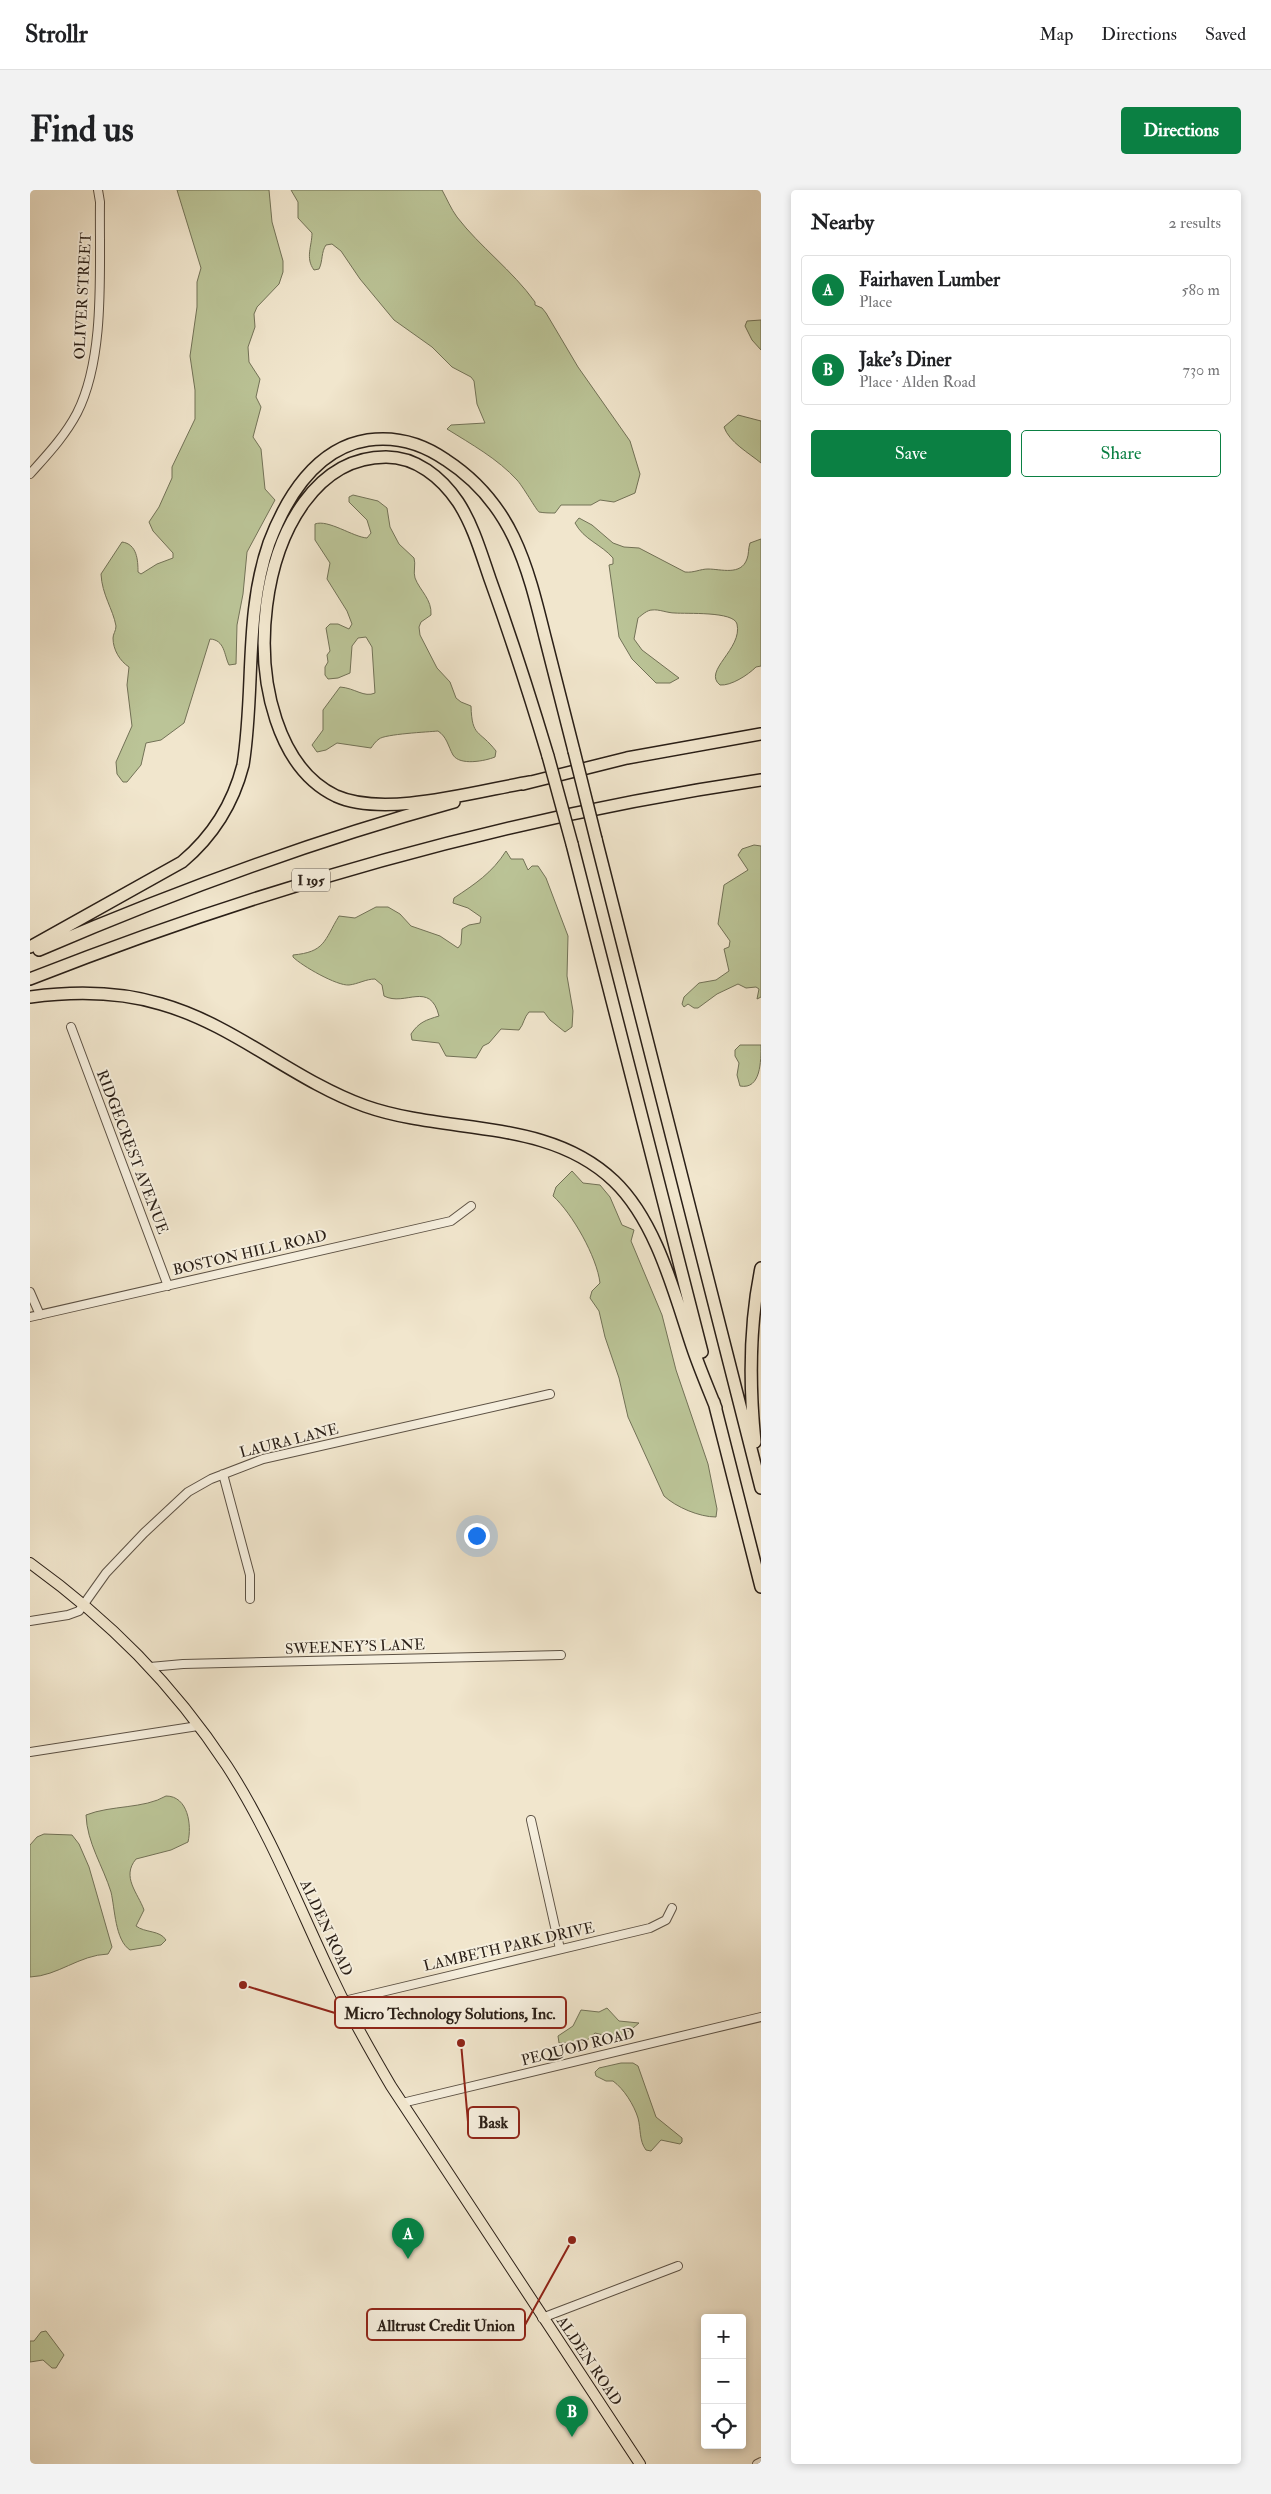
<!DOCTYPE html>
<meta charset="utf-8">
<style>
body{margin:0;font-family:"IM FELL Double Pica",serif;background:#f2f2f2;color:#202124}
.controls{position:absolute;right:15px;bottom:15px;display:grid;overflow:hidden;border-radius:5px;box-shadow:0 2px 8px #0003}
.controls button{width:45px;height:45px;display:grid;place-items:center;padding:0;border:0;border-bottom:1px solid #e0e0e0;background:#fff;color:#202124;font:25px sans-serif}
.you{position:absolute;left:446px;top:1345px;width:18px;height:18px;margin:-12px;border:4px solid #fff;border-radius:50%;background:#1a73e8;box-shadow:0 0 0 8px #1a73e833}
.badge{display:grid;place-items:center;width:32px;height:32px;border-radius:50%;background:#0b8043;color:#fff;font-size:16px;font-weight:700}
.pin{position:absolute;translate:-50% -41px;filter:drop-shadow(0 1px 2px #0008)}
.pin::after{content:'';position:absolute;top:26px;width:18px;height:15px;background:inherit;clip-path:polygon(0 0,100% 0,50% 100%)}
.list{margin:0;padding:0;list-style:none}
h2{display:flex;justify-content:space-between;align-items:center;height:65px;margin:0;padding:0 20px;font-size:21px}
h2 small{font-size:16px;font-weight:400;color:#757577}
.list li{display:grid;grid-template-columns:32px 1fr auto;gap:15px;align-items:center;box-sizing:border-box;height:70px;margin:0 10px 10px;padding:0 10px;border:1px solid #e0e0e0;border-radius:5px}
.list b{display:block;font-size:19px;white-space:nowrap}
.list p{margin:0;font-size:16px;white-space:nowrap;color:#757577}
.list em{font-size:16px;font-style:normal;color:#757577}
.actions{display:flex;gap:10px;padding:15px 20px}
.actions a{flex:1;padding:11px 0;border:1px solid #0b8043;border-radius:5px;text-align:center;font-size:18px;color:#0b8043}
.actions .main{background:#0b8043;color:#fff}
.icon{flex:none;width:28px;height:28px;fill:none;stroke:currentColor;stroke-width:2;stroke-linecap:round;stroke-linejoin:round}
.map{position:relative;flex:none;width:731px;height:2274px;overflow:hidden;border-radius:5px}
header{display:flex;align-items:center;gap:30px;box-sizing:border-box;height:70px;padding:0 25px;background:#fff;border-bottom:1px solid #e0e0e0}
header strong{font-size:24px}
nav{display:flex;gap:28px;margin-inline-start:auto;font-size:18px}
.intro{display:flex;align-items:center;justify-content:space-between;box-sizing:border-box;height:120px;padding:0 30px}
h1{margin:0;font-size:35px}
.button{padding:12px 22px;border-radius:5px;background:#0b8043;color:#fff;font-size:18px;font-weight:700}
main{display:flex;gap:30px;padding:0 30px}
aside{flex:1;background:#fff;border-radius:5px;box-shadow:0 2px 8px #0003}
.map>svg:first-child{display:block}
.green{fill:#bbc497;stroke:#727257}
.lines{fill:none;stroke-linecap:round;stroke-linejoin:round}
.minor-casing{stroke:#5c5144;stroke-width:10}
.major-casing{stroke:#2a1f17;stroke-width:12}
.highway-casing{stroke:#2a1f17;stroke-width:14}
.minor{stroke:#f6efde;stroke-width:8}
.major{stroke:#f1e6cd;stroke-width:10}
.highway{stroke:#f1e6cd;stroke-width:11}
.highway-bridge-casing{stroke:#2a1f17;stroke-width:14;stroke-linecap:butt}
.highway-bridge{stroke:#f1e6cd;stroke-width:11}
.labels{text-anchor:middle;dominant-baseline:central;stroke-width:4;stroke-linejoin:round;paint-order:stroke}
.shield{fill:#f6efde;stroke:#675d53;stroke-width:1}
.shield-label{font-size:14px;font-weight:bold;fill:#2a1f17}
.street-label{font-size:15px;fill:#2a1f17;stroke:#f6efde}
.leader{fill:none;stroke:#8f2418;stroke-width:2}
.callout-dot{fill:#8f2418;stroke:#f6efde;stroke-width:2}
.callout{fill:#f6efde;stroke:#8f2418;stroke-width:2}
.callout-label{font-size:16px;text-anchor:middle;font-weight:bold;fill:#2a1f17}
</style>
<header>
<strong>Strollr</strong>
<nav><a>Map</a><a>Directions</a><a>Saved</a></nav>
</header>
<div class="intro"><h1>Find us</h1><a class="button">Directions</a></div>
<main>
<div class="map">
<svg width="731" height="2274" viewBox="0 0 731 2274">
<rect width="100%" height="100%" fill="#f1e6cd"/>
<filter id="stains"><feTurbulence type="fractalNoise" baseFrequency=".004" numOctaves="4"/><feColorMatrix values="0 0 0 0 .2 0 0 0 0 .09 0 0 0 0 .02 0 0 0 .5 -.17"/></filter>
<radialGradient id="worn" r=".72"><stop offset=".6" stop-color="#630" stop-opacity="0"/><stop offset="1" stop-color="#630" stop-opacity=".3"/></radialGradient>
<path class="green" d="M147 0H239L242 32 253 71V82L249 94 227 117 224 124 225 137 218 157 219 172 230 189 226 207 231 217 223 247 231 259 235 299 245 310 217 362 213 404 207 435 206 474 199 475C194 465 195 450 180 449L154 533 131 550 116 553 111 575 97 592H93L87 584 86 572 102 536 97 495 99 477C90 471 83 460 83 448 83 444 86 441 86 436 83 419 72 405 71 384L92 352C107 354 108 370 108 382L111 384 127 374 143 368V363L123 341 119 332 129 317 142 288V277L165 229V200L160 166 167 117V92L171 78Z
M261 0H412C417 9 421 19 427 27 450 57 482 80 505 112V115L512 118 516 123 548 177 600 251 610 284 605 303 584 312 570 310 561 315H531L525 323C520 323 514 323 509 322 507 321 492 295 487 290 468 269 441 254 417 239L421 235 455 233 447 214 444 191 441 187 422 177 402 157 364 130 330 89 311 61 302 54 296 55C291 62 293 71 289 79L284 80C275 68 282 56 282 43L268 28V12Z
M731 130V160L722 150 715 136 717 131Z
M708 225 731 231V273C719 263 699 252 694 237Z
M323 305 348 311 357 318 360 337 369 354 384 368C386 374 383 382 385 388 390 401 402 409 401 425L391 432 389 437 390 445 407 478 420 492 426 508 431 512 441 516C442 548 449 539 466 561L465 567C455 571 430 576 423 565 418 556 417 547 408 541 398 542 355 544 349 549 346 551 343 555 341 558L307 553 296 560 287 562 282 555 293 540V520L310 497C325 498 334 508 345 503L342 457 336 447 328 448 322 456 320 483 308 488 298 489 295 485V477L298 472 297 465 300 461 296 438 300 434H308L319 439 322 434 317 421 297 389 300 373 285 350V334C298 329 323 347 337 348L341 343 337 330 319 312V307Z
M549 328 562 335 583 353 594 357 609 358 655 382C664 383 670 379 678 379 691 379 711 386 717 369 719 364 718 359 720 353L731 349V476L726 477C718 485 701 496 690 495 672 481 713 459 707 434 704 421 656 424 645 423 637 423 629 419 622 420 617 420 612 425 608 428L604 449 612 460 649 488 640 493H626L602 469 589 447 579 375 583 374V368C571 354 554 350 545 333Z
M724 655 731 656V807L727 809 729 799 726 797 716 798 708 794 687 804 668 818H664L658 814 654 817 652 814 654 807 669 793 686 790 699 781 694 759 699 757 700 751 688 734 694 695 718 680 708 665 712 659Z
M476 661 481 669H493L498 680 502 676H508L516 688 538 746 537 786 543 821 542 837 535 842 520 830 514 822H499C494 827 494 834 489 840L471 839 459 853 453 856 446 868 416 866 409 853 382 850 381 844C389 832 396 830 409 826 400 790 375 817 354 806L352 795 345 789C336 789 328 794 319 795 307 796 272 776 263 767V765C295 762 294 751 309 726L325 728 346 717H358L370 724 381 736 410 746 428 758 431 754 432 739 439 735 450 733 451 727 438 718 423 713 424 708C445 694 462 683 476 661Z
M710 855H731C731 871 731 900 710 896L707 885 709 873 705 866V860Z
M542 981 553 993 570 995 580 1007 592 1035 604 1040 601 1051 632 1125 646 1180 678 1274 687 1319 686 1327C669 1327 646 1317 634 1306L598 1227 589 1188 575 1147 569 1121 560 1108 562 1101 570 1093C567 1067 542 1023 523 1006L526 997Z
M136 1606C158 1606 162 1635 158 1652L141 1660 106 1669C91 1687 108 1703 114 1720L106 1736C115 1743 130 1740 136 1750L131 1755 100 1760C85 1750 85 1719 81 1702 73 1676 57 1653 56 1625 81 1615 114 1619 136 1606Z
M14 1644 42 1645 49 1654 59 1677 82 1757 78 1764C49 1765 28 1786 0 1787V1655L7 1647Z
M577 1818 589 1831 609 1833C590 1849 589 1849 565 1843L554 1853H529L528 1846 543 1836 551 1820 569 1822Z
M591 1873H603L608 1876 626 1927 652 1948V1952L650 1954 631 1950 621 1961 616 1960C609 1951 611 1939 608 1928 604 1915 594 1899 583 1891H576L566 1886 565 1882 569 1878Z
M16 2141 34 2165 26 2178H22L13 2170 0 2172V2151H4L11 2142Z"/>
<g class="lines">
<defs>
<path id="minor" d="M0 284C17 265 35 246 47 223 76 166 69 77 70 12L68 0
M41 837 138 1096
M0 1102 10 1125
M0 1127 421 1031 441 1016
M193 1284 220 1385V1409
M0 1431 38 1425 49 1421 76 1383 114 1343 158 1302 181 1289 233 1269 520 1204
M120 1477 153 1474 531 1465
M0 1562 168 1536
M501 1630 530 1759
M314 1811 620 1738 636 1730 642 1718
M372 1913 731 1827
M512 2128 648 2076
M727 2274 731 2272"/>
<path id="major" d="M0 1373C79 1430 143 1494 197 1576 241 1644 270 1720 305 1793 322 1829 341 1862 361 1896L610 2274"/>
<path id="highway" d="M500 592C447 601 355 628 306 606 191 551 219 267 356 267 386 267 411 287 428 312 443 335 451 363 460 389 481 447 500 506 518 566
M493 594 597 568 731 544
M566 649 731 1298
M542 654 672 1162
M0 757 152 672C183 646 203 614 213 575 225 501 214 425 239 353 256 308 286 258 338 250 366 246 393 254 416 270 482 313 497 374 515 447 525 485 534 523 544 561
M9 760C144 702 282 651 424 612
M0 789C236 696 479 627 731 590
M0 807C44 801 88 801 131 814 205 835 263 890 335 916 417 945 517 927 584 991 626 1031 644 1102 662 1156 669 1177 678 1198 686 1218
M684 1212 731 1397
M725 1252C719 1193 719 1136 731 1078"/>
</defs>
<use href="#minor" class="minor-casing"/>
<use href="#major" class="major-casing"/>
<use href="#highway" class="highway-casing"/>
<use href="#minor" class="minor"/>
<use href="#major" class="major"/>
<use href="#highway" class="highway"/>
<defs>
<path id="highway-bridge" d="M544 561 566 649
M518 566 542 654"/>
</defs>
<use href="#highway-bridge" class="highway-bridge-casing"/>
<use href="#highway-bridge" class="highway-bridge"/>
</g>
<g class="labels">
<rect class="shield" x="262" y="678.5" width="38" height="23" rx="4"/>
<g class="shield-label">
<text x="281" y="690">I 195</text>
</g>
<g class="street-label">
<text transform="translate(53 106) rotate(-87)">OLIVER STREET</text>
<text transform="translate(102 962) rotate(69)">RIDGECREST AVENUE</text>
<text transform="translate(220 1063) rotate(-13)">BOSTON HILL ROAD</text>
<text transform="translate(259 1251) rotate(-14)">LAURA LANE</text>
<text transform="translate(325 1457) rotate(-2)">SWEENEY'S LANE</text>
<text transform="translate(296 1738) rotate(65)">ALDEN ROAD</text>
<text transform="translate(479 1757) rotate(-13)">LAMBETH PARK DRIVE</text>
<text transform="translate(548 1857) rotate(-14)">PEQUOD ROAD</text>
<text transform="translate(559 2171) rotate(56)">ALDEN ROAD</text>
</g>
</g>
<path class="leader" d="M213 1795L305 1823M431 1853L438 1932M542 2050L495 2135"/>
<g class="callout-dot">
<circle cx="213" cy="1795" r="5"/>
<circle cx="431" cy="1853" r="5"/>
<circle cx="542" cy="2050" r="5"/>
</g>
<g class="callout">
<rect x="305" y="1807" width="231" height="31" rx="5"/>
<rect x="438" y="1917" width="51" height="31" rx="5"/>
<rect x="337" y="2119" width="158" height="31" rx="5"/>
</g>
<g class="callout-label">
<text x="420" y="1829">Micro Technology Solutions, Inc.</text>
<text x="463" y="1938">Bask</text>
<text x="416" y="2141">Alltrust Credit Union</text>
</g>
<rect width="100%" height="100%" filter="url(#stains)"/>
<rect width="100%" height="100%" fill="url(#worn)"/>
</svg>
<div class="controls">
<button>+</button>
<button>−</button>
<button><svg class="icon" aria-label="locate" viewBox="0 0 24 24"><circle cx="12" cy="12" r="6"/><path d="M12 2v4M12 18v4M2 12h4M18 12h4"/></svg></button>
</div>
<div class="you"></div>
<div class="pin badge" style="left:378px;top:2069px">A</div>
<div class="pin badge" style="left:542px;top:2247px">B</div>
</div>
<aside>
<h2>Nearby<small>2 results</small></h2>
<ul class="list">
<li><span class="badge">A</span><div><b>Fairhaven Lumber</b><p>Place</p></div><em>580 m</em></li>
<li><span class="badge">B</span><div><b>Jake's Diner</b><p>Place · Alden Road</p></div><em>730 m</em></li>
</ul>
<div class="actions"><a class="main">Save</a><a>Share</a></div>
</aside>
</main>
